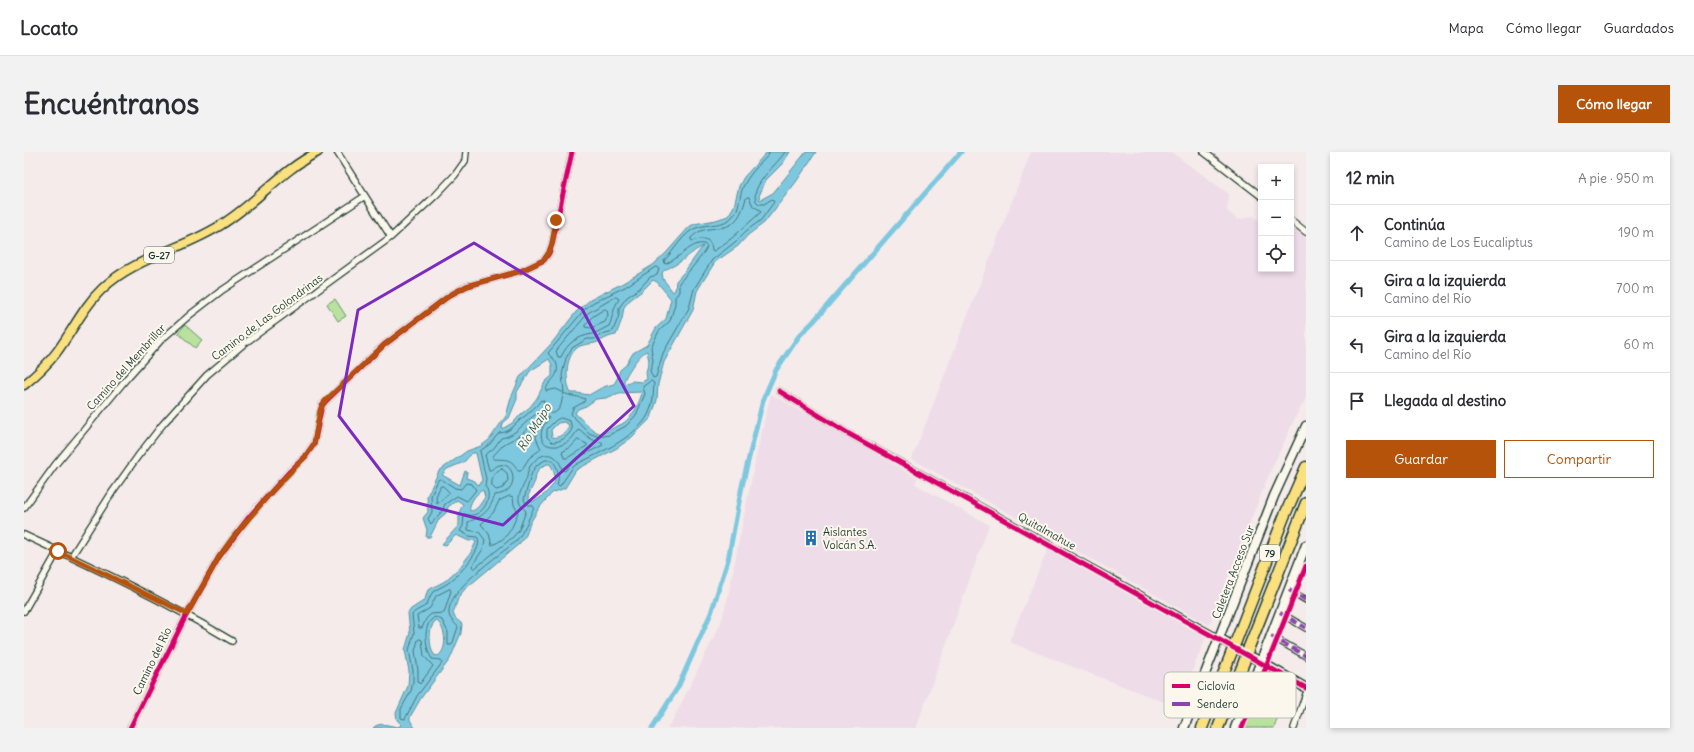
<!DOCTYPE html>
<html lang="es">
<meta charset="utf-8">
<style>
body{margin:0;font-family:Delius,sans-serif;background:#f2f2f3;color:#2b2b33}
.controls{position:absolute;right:12px;top:12px;display:grid;overflow:hidden;border-radius:0px;box-shadow:0 2px 6px #0003}
.controls button{width:36px;height:36px;display:grid;place-items:center;padding:0;border:0;border-bottom:1px solid #e1e1e2;background:#fff;color:#2b2b33;font:20px sans-serif}
.stop{position:absolute;width:12px;height:12px;margin:-9px;border:3px solid #b45309;border-radius:50%;background:#fff}
.stop.end{background:#b45309;border-color:#fff;box-shadow:0 1px 4px #0008}
.list{margin:0;padding:0;list-style:none}
h2{display:flex;justify-content:space-between;align-items:center;height:52px;margin:0;padding:0 16px;font-size:17px}
h2 small{font-size:13px;font-weight:400;color:#7c7c81}
.list li{display:grid;grid-template-columns:26px 1fr auto;gap:12px;align-items:center;box-sizing:border-box;height:56px;padding:0 16px;border-top:1px solid #e1e1e2}
.list b{display:block;font-size:15px;white-space:nowrap}
.list p{margin:0;font-size:13px;white-space:nowrap;color:#7c7c81}
.list em{font-size:13px;font-style:normal;color:#7c7c81}
.actions{display:flex;gap:8px;padding:12px 16px}
.actions a{flex:1;padding:9px 0;border:1px solid #b45309;border-radius:0px;text-align:center;font-size:14px;color:#b45309}
.actions .main{background:#b45309;color:#fff}
.icon{flex:none;width:22px;height:22px;fill:none;stroke:currentColor;stroke-width:2;stroke-linecap:round;stroke-linejoin:round}
.map{position:relative;flex:none;width:1282px;height:576px;overflow:hidden;border-radius:0px}
header{display:flex;align-items:center;gap:24px;box-sizing:border-box;height:56px;padding:0 20px;background:#fff;border-bottom:1px solid #e1e1e2}
header strong{font-size:19px}
nav{display:flex;gap:22px;margin-inline-start:auto;font-size:14px}
.intro{display:flex;align-items:center;justify-content:space-between;box-sizing:border-box;height:96px;padding:0 24px}
h1{margin:0;font-size:28px}
.button{padding:10px 18px;border-radius:0px;background:#b45309;color:#fff;font-size:14px;font-weight:700}
main{display:flex;gap:24px;padding:0 24px}
aside{flex:1;background:#fff;border-radius:0px;box-shadow:0 2px 6px #0003}
.map>svg:first-child{display:block}
.built{fill:#eedce8}
.green{fill:#b9e29e;stroke:#6c9069}
.water{fill:#7ec8df;stroke:#58909b;fill-rule:evenodd}
.lines{fill:none;stroke-linecap:round;stroke-linejoin:round}
.shore{stroke:#457578;stroke-width:1}
.canal{stroke:#7ec8df;stroke-width:5}
.street-casing{stroke:#1f3d34;stroke-width:8}
.secondary-casing{stroke:#1f3d34;stroke-width:11}
.primary-casing{stroke:#1f3d34;stroke-width:11}
.highway-casing{stroke:#1f3d34;stroke-width:13}
.street{stroke:#fbf7ec;stroke-width:5.5}
.secondary{stroke:#fbf7ec;stroke-width:8}
.primary{stroke:#fbe080;stroke-width:8}
.highway{stroke:#fbe080;stroke-width:10}
.highway-bridge-casing{stroke:#1f3d34;stroke-width:13;stroke-linecap:butt}
.highway-bridge{stroke:#fbe080;stroke-width:10}
.quiet{stroke:#8e44ad;stroke-width:4;stroke-dasharray:8 4;stroke-linecap:butt}
.cycleway-casing{stroke:#fbf7ec;stroke-width:8}
.cycleway{stroke:#d6006c;stroke-width:5}
.route{stroke:#b45309;stroke-width:5}
.marked{fill:none;stroke:#7b2cbf;stroke-width:3;stroke-linejoin:round}
.labels{text-anchor:middle;dominant-baseline:central;stroke-width:4;stroke-linejoin:round;paint-order:stroke}
.shield{fill:#fbf7ec;stroke:#61756b;stroke-width:1}
.shield-label{font-size:10px;font-weight:bold;fill:#1f3d34}
.street-label{font-size:11px;fill:#1f3d34;stroke:#fbf7ec}
.poi-label{font-size:11px;fill:#1f3d34;stroke:#fbf7ec;text-anchor:start}
.water-label{font-size:12px;font-style:italic;fill:#37605f;stroke:#fbf7ec}
.key{fill:#fbf7ec;stroke:#b9bfb5;stroke-width:1}
.key-label{font-size:11px;fill:#1f3d34}
</style>
<header>
<strong>Locato</strong>
<nav><a>Mapa</a><a>Cómo llegar</a><a>Guardados</a></nav>
</header>
<div class="intro"><h1>Encuéntranos</h1><a class="button">Cómo llegar</a></div>
<main>
<div class="map">
<svg width="1282" height="576" viewBox="0 0 1282 576">
<rect width="100%" height="100%" fill="#f5ebea"/>
<filter id="ink" filterUnits="userSpaceOnUse"><feTurbulence type="fractalNoise" baseFrequency=".025" numOctaves="2"/><feDisplacementMap in="SourceGraphic" scale="8" xChannelSelector="R" yChannelSelector="G"/><feConvolveMatrix kernelMatrix="1 2 1 2 8 2 1 2 1" color-interpolation-filters="sRGB"/></filter>
<g filter="url(#ink)">
<path class="built" d="M1007 0H1147L1205 42 1203 59 1214 68 1229 64 1237 70V117H1267V73L1282 85V246L1270 268 1243 327 1185 473 888 307Z
M747 242 893 326 891 332 965 373 892 576H643L649 568 697 471 703 449 733 300Z
M1024 397 1182 485 1153 555 985 490Z"/>
<path class="green" d="M311 147 322 164 314 169 303 152Z
M161 173 178 188 171 196 154 181Z
M1235 543 1258 553 1250 576H1222Z"/>
<path class="water" d="M743 0H766L759 11 742 28 735 44 736 48 749 41 782 0H792L772 30 740 71 724 83 714 94 691 110 681 126 673 139 669 158 640 210 634 232 633 248 627 266 607 286 593 296 552 318 541 336 528 341 515 356 506 371 502 383 495 392 441 437 435 444 429 461 431 466 438 472 437 481 426 507 397 546 386 565V568L391 576H349C356 569 365 574 374 575L378 573 373 568 372 561 384 534 385 519 381 498 386 481 384 461 387 457 401 448 403 440 406 437 421 429 436 415 446 402 452 390 451 388 445 389 432 383 422 393 418 392 435 373V361L439 352 433 348 424 355 422 361 415 367 406 385H402L403 378 399 366 404 360 403 344 415 319 443 299 457 294 465 288 482 264 487 246 496 225 527 192 552 160 566 148 599 131 629 113 642 101 665 75 670 72 692 68 704 64 710 54 715 34 720 25ZM679 94 661 119 652 129 651 138 649 140 639 127 638 121C642 116 646 116 651 113 661 108 668 99 679 94ZM629 128 633 130 647 147 642 167 632 176 623 193 609 201 602 213 596 218 593 227 590 232 579 235 565 243 553 241H548L546 240C541 226 541 202 556 194 562 192 566 192 571 191 578 189 583 184 592 183L598 167 600 155 606 148 618 139ZM623 199 625 209 622 220 623 227 618 230 608 229 600 232V229C602 222 616 201 623 199ZM525 207 528 213V224L521 230 513 246 506 255 497 262 490 270 478 277 479 271 485 266 493 247V240L506 219ZM618 240C616 251 608 266 598 272 594 274 590 275 587 277 583 279 579 282 575 281 568 279 557 267 551 261L554 257 562 254 572 247 582 246 595 241ZM540 270 544 272 545 275C541 281 535 287 528 285L527 278 534 271ZM448 301H452L458 328 456 332 454 333 451 329 442 326 443 320 441 319 436 333 418 323 423 317 440 310ZM523 312H526C529 316 531 322 531 327 530 336 513 350 506 350L504 344 511 329 512 322 516 316ZM459 338 461 345C457 351 453 359 446 359 444 352 452 341 459 338ZM411 469H413C422 477 424 497 414 504L410 503C405 494 404 477 411 469Z"/>
<g class="lines">
<path class="shore" d="M745 0 744 4C735 12 724 24 719 35 715 45 716 56 709 64 700 75 684 71 672 76 660 80 649 100 640 109L641 112C654 108 668 89 680 92L683 94C683 99 660 125 655 131V140L651 145V152L646 169 635 179 627 195 629 209 626 219 629 226 632 225 639 201 665 156 670 137 688 108 711 90 722 79 737 68 750 50 748 47 740 52H735L732 49C726 33 753 13 761 0
M725 45 729 54 736 58 737 60 708 86 690 99 688 98C687 86 679 85 669 89L667 88V86C686 65 710 93 722 46Z
M632 115 635 117 633 123 626 125 616 136 602 146 595 156V163L589 179 578 182 570 187H563L548 196 542 206 538 223 540 240H538L532 237 522 239C522 229 538 226 532 210 530 206 525 204 524 201L561 157 570 150 601 135Z
M592 145 595 147C589 156 589 165 585 174 580 176 573 181 568 182 553 185 544 190 537 205H534L532 199 564 161Z
M581 157 583 158 584 163 581 170 567 176 561 175V173L568 165Z
M627 229 630 231C629 240 630 249 626 258 618 283 575 301 553 312L549 315 536 334 533 333C536 324 534 315 528 308H521L513 313 508 320 500 347 502 352 509 354 510 356C504 367 500 380 492 389 475 404 422 438 425 462 426 468 431 471 434 475L428 493H424V480L418 468 411 465C398 471 401 497 408 507L417 508 418 511 393 544 381 567 377 566V557L387 539 389 530V519L385 498 390 481 388 463C391 458 397 457 401 454 405 450 405 445 408 441 413 436 419 435 424 431 433 425 462 395 453 385L445 384 436 379 439 374 440 362C443 362 445 364 449 363 461 361 469 343 461 334L462 327 456 299 466 292 475 281C487 281 492 270 501 264 507 259 512 255 517 248L520 249C520 256 525 266 533 259 539 254 537 246 540 241 547 245 554 244 561 247L560 250 549 256 547 262 565 281 575 285 585 283 602 274 612 263 621 242 619 235Z
M516 260 525 266C523 270 519 273 518 277 513 296 533 298 545 289 549 286 551 281 555 277 562 283 568 290 578 290L579 293 551 307 541 319 538 318C534 298 517 299 507 313 503 318 504 323 502 328 499 335 494 342 495 349 496 354 499 356 502 359L495 378 489 385 450 417 448 414 459 397 461 388 455 380 444 378V370C459 364 465 360 471 343 501 341 489 298 467 318H465L461 303 470 296 477 286C494 284 502 266 516 260Z
M537 266 546 269 548 277C544 285 537 290 528 290L523 285V277L532 268Z
M510 271 513 272 512 286 517 297 505 306 497 319H494C487 305 482 308 469 307V304L480 292 497 283Z
M554 288 563 292V294L543 306H540L538 300 547 295Z
M478 317 483 321 484 328 479 336 472 338 468 334C467 326 470 319 478 317Z
M417 327 431 336 437 337 442 331 448 332 452 338 443 349 433 344 421 352 418 359 407 372 404 367 408 360 407 344 414 328Z
M417 334H419L426 341 413 352 412 345Z
M486 344 489 345 490 353 494 360C489 375 484 387 468 393L465 382 457 372 469 361 475 349Z
M426 437 427 439 420 461 407 462 402 467 398 476H395L393 464 406 456 412 444Z
M396 487 398 488 400 504 409 514 396 532 394 530V518L391 499 394 488Z"/>
<path class="canal" d="M628 576 654 535 687 461 704 408 718 334 739 248 752 218 775 184 789 170 937 0"/>
<defs>
<path id="street" d="M313 0 367 85
M1180 0 1237 44
M1267 68 1282 80
M755 239 825 282 1195 486
M0 356 31 313 103 226 137 188 167 162 197 139 341 44
M0 383C71 416 141 449 208 489
M47 405 89 339 114 304 139 272 183 223 221 191 367 85 412 43 431 23 441 9 442 0
M1274 415 1282 419
M1265 438 1282 448
M0 459 34 399
M1256 461 1282 476
M1247 484 1282 504
M106 576 163 462 195 405 225 365 266 319 281 305 290 292 298 253 360 193 426 143 443 134 497 119 520 108 525 101 528 92 548 0
M1270 576 1282 542"/>
<path id="secondary" d="M1195 486 1282 536
M1160 576 1250 344 1282 274
M1211 576 1282 393"/>
<path id="primary" d="M0 233C12 223 23 213 32 201 48 180 59 155 78 137 112 104 162 97 200 71 233 50 259 17 294 0"/>
<path id="highway" d="M1212 489 1260 365 1282 315
M1225 495 1282 351
M1178 576 1207 502
M1194 576 1220 510"/>
</defs>
<use href="#street" class="street-casing"/>
<use href="#secondary" class="secondary-casing"/>
<use href="#primary" class="primary-casing"/>
<use href="#highway" class="highway-casing"/>
<use href="#street" class="street"/>
<use href="#secondary" class="secondary"/>
<use href="#primary" class="primary"/>
<use href="#highway" class="highway"/>
<defs>
<path id="highway-bridge" d="M1207 502 1212 489
M1220 510 1225 495"/>
</defs>
<use href="#highway-bridge" class="highway-bridge-casing"/>
<use href="#highway-bridge" class="highway-bridge"/>
<path class="quiet" d="M1265 438 1282 448
M1256 461 1282 476
M1247 484 1282 504"/>
<defs>
<path id="cycleway" d="M755 239 825 282 1282 536
M106 576 163 462 195 405 225 365 266 319 281 305 290 292 298 253 360 193 426 143 443 134 497 119 520 108 525 101 528 92 548 0
M1218 576 1282 414"/>
</defs>
<use href="#cycleway" class="cycleway-casing"/>
<use href="#cycleway" class="cycleway"/>
</g>
</g>
<g class="lines" filter="url(#ink)">
<path class="route" d="M34 399 163 462 195 405 210 384 249 338 281 305 290 292 296 258 301 249 360 193 426 143 443 134 497 119 520 108 525 100 528 92 532 68"/>
</g>
<path class="marked" d="M450 91 558 157 610 254 479 373 378 347 315 264 334 158Z"/>
<defs>
<symbol id="building-bare" viewBox="-9 -9 18 18"><path d="M-4-6H4V6H1V3H-1V6H-4ZM-2.5-4.3h1.7v1.8h-1.7ZM.8-4.3h1.7v1.8H.8ZM-2.5-1h1.7V.8h-1.7ZM.8-1h1.7V.8H.8Z" fill="#1f6fb2" stroke="#fbf7ec" stroke-width="2.5" paint-order="stroke"/></symbol>
</defs>
<g fill-rule="evenodd">
<use href="#building-bare" x="776" y="375" width="22" height="22"/>
</g>
<g class="labels">
<g class="shield">
<rect x="120" y="95" width="30" height="16" rx="3"/>
<rect x="1236" y="393" width="20" height="16" rx="3"/>
</g>
<g class="shield-label">
<text x="135" y="103">G-27</text>
<text x="1246" y="401">79</text>
</g>
<g class="street-label">
<text transform="translate(243 165) rotate(-37)">Camino de Las Golondrinas</text>
<text transform="translate(102 215) rotate(-48)">Camino del Membrillar</text>
<text transform="translate(1023 379) rotate(29)">Quitalmahue</text>
<text transform="translate(1209 420) rotate(-69)">Caletera Acceso Sur</text>
<text transform="translate(128 509) rotate(-64)">Camino del Río</text>
</g>
<g class="poi-label">
<text x="799" y="380">Aislantes<tspan x="799" dy="13">Volcán S.A.</tspan></text>
</g>
<g class="water-label">
<text transform="translate(510 275) rotate(-58)">Río Maipo</text>
</g>
</g>
<rect x="1140" y="520" width="132" height="46" rx="6" class="key"/>
<rect x="1148" y="532" width="18" height="4" fill="#d6006c"/>
<rect x="1148" y="550" width="18" height="4" fill="#8e44ad"/>
<g class="key-label">
<text x="1173" y="538">Ciclovía</text>
<text x="1173" y="556">Sendero</text>
</g>
</svg>
<div class="controls">
<button>+</button>
<button>−</button>
<button><svg class="icon" aria-label="locate" viewBox="0 0 24 24"><circle cx="12" cy="12" r="6"/><path d="M12 2v4M12 18v4M2 12h4M18 12h4"/></svg></button>
</div>
<div class="stop" style="left:34px;top:399px"></div>
<div class="stop end" style="left:532px;top:68px"></div>
</div>
<aside>
<h2>12 min<small>A pie · 950 m</small></h2>
<ul class="list">
<li><svg class="icon" aria-label="ahead" viewBox="0 0 24 24"><path d="M12 20V5M6 11l6-6 6 6"/></svg><div><b>Continúa</b><p>Camino de Los Eucaliptus</p></div><em>190 m</em></li>
<li><svg class="icon" aria-label="left" viewBox="0 0 24 24"><path d="M17 20v-9H6M10 6l-5 5 5 5"/></svg><div><b>Gira a la izquierda</b><p>Camino del Río</p></div><em>700 m</em></li>
<li><svg class="icon" aria-label="left" viewBox="0 0 24 24"><path d="M17 20v-9H6M10 6l-5 5 5 5"/></svg><div><b>Gira a la izquierda</b><p>Camino del Río</p></div><em>60 m</em></li>
<li><svg class="icon" aria-label="arrive" viewBox="0 0 24 24"><path d="M6 21V4h12l-3 4 3 4H6"/></svg><div><b>Llegada al destino</b></div></li>
</ul>
<div class="actions"><a class="main">Guardar</a><a>Compartir</a></div>
</aside>
</main>
